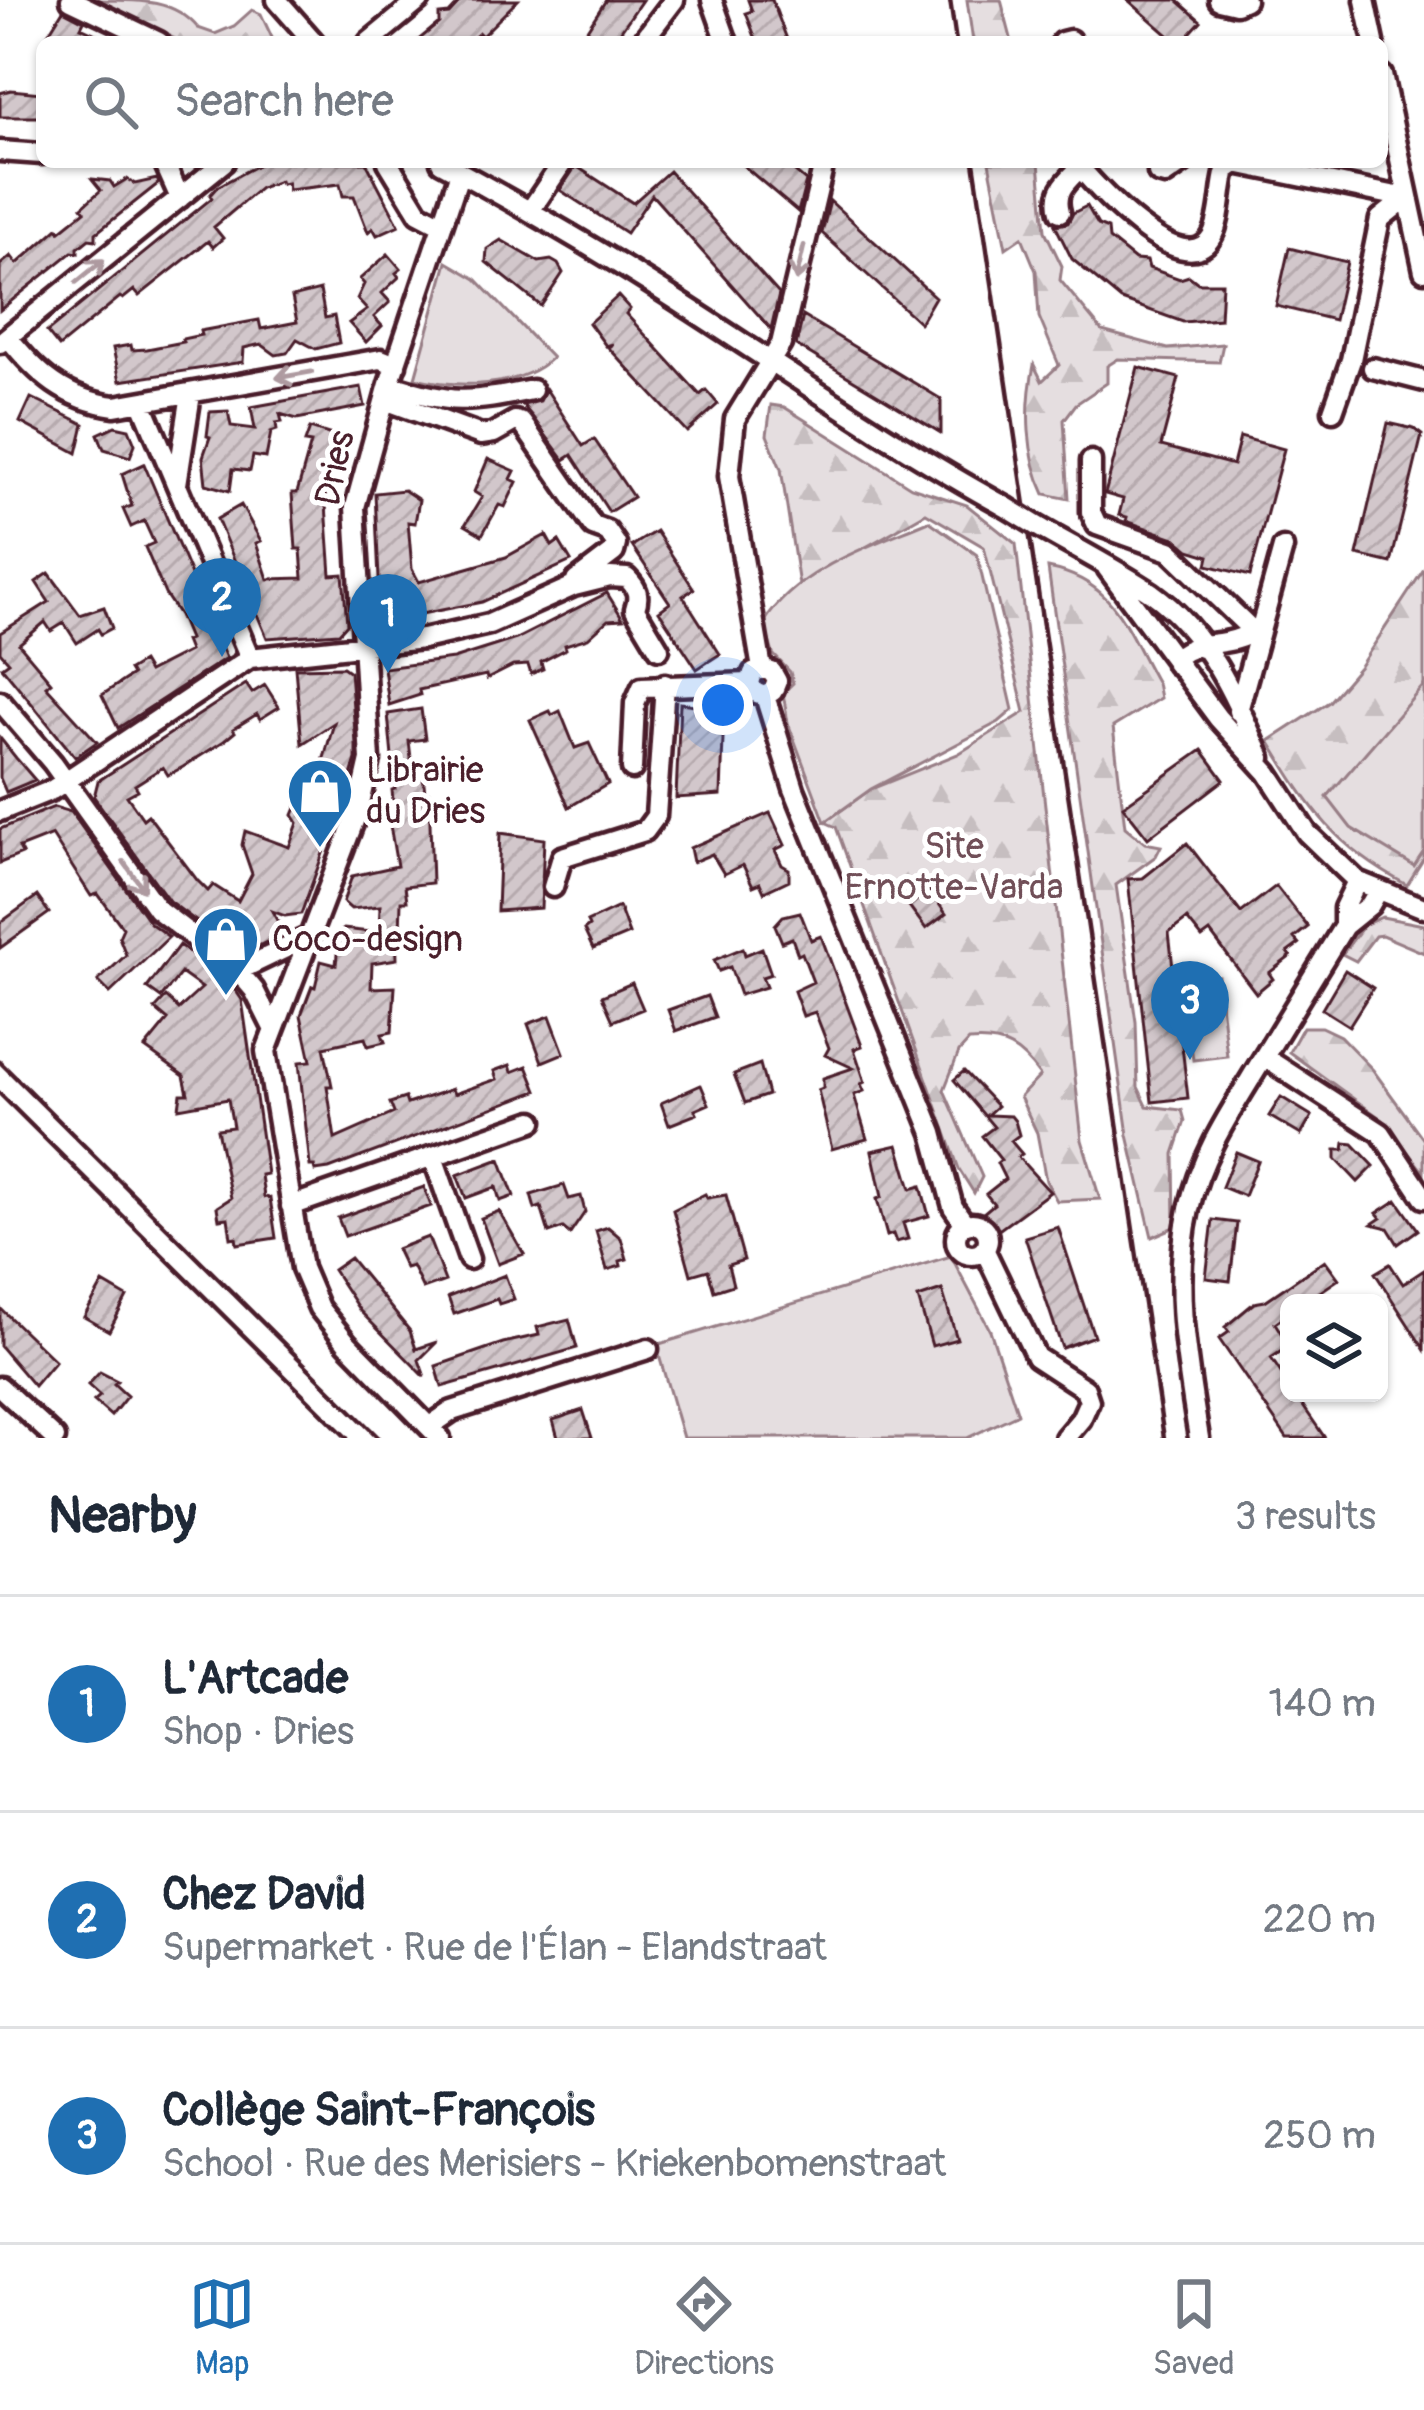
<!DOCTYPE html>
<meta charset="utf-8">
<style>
body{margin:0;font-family:Pangolin,sans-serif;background:#f6f6f7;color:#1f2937}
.controls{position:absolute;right:36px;bottom:36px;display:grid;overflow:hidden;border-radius:18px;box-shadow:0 3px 9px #0004}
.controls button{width:108px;height:108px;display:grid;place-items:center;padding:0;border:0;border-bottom:3px solid #e0e1e3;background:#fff;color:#1f2937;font:60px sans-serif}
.you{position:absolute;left:723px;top:705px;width:42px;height:42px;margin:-30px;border:9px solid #fff;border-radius:50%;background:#1a73e8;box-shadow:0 0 0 18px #1a73e833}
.badge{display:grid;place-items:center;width:78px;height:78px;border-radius:50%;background:#1f6fb2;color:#fff;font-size:39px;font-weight:700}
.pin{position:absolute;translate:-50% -99px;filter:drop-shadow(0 3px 6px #0008)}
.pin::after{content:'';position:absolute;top:63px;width:42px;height:36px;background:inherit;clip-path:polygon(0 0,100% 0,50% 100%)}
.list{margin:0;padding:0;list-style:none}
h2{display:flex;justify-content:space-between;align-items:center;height:156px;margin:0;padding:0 48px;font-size:51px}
h2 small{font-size:39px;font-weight:400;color:#747a83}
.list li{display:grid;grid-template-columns:78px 1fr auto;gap:36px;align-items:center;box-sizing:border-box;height:216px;padding:0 48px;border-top:3px solid #e0e1e3}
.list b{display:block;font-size:45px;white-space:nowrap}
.list p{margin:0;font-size:39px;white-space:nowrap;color:#747a83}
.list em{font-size:39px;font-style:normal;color:#747a83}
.icon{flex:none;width:66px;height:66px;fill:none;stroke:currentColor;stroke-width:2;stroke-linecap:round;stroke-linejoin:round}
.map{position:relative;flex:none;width:1424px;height:1438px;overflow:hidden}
.search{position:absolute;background:#fff;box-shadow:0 3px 9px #0004;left:36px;right:36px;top:36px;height:132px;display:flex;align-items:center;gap:30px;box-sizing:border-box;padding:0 42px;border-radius:18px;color:#747a83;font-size:45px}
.sheet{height:804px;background:#fff}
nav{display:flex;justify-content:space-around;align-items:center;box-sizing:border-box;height:168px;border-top:3px solid #e0e1e3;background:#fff;font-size:33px;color:#747a83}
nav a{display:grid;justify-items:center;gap:6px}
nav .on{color:#1f6fb2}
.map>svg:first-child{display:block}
.forest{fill:url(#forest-firs);stroke:#987e86;stroke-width:3}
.green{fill:#e5dee0;stroke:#987e86;stroke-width:3}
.building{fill:url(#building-hatch);stroke:#4a1f2b;stroke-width:3}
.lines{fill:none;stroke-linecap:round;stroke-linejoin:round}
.minor-casing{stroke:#4a1f2b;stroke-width:27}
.minor{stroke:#fff;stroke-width:18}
.rail{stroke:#4a1f2b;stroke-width:4.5}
.minor-bridge-casing{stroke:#4a1f2b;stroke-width:27;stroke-linecap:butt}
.minor-bridge{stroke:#fff;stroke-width:18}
.oneway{stroke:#ae9aa0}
.labels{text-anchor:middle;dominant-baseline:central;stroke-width:10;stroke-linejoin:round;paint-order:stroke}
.street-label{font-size:36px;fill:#4a1f2b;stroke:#fff}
.poi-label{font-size:36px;fill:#4a1f2b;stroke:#fff;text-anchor:start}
.park-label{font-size:36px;fill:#714f58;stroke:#fff}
</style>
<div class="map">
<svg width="1424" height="1438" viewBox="0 0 1424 1438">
<defs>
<pattern id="forest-firs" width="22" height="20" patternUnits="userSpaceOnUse" patternTransform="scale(3)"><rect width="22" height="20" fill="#e5dee0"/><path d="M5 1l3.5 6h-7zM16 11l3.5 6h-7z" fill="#c6bec0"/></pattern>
<pattern id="building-hatch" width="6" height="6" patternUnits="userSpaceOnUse" patternTransform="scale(3)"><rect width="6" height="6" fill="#d2c7cb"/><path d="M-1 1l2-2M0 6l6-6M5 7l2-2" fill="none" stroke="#b6aaae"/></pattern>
</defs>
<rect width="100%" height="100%" fill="#fff"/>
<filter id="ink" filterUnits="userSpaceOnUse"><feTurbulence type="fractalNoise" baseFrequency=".00833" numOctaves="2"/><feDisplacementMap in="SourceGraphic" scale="24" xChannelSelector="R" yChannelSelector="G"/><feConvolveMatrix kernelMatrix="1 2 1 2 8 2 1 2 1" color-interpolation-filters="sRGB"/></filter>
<g filter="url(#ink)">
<path class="forest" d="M99 0C142 0 175 0 198 28L215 34 234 26 252 10 261 14 274 42H181Z
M967 0H1001L1012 42H973Z
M989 162H1039L1045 231 1062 266 1060 280 1102 331 1168 349 1223 344 1219 362 1118 359 1107 366V383L1076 404 1064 420 1069 499 1045 494C1026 455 1025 408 1034 365L1042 381 1059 365 1039 317 1036 271 1022 237 1006 248Z
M771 405 784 407 911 487 967 505 1016 544 1082 1140 1100 1199 1057 1201 1046 1181 1037 1133 1020 1097 1040 1076C1020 1048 1004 1038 969 1041L959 1052 944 1090 982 1177 974 1193 959 1169 836 827 825 822 871 789 958 754 1025 712 984 547 926 513 799 585 781 469 767 435Z
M1048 568C1115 581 1126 629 1157 683L1160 698 1113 727 1125 827 1145 843 1161 846 1156 856 1116 885 1136 1022 1138 1087 1147 1106 1182 1110 1185 1121 1174 1154 1175 1227 1152 1237 1128 1135Z
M1424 569V858L1407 885C1334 846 1311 810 1269 741L1329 702 1360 666Z
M1382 917 1424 925V953L1382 935 1375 936 1356 961 1342 954 1364 925Z
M1303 1027H1321L1340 1036 1373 1070 1424 1140V1173L1383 1120 1289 1052Z"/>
<path class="green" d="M447 262 476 279 552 358C519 389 457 388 415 378Z
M929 521 977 555 1013 710 999 722 871 789 825 822 788 723 783 693 793 683 790 672 773 654 764 623C797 568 873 545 929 521Z
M1424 685V851L1414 866 1351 828 1327 797Z
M1218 976 1227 1056 1193 1060 1183 980Z
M951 1256 990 1330 1018 1414 967 1438H683L656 1345Z"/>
<path class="building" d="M462 0H518L482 36 479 33 469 42H416L439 23V15L449 14Z
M606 0H642L613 42H579Z
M748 0H772L788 42H757L746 13 752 11Z
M1128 0H1177L1201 21 1182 42H1176Z
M63 10 84 21 81 27 113 42H43Z
M11 90 42 93V117H0V93Z
M263 162H366L399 225 377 235 373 228 368 232 354 196H343L340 184 288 190 287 183 281 184 280 181 260 188 214 227 223 238 213 247 208 241 139 296 134 290 123 299 120 297 59 347 47 332 212 198 210 195 217 187Z
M739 162H783L806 181 798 212Z
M576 166 633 203 669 171 779 294 771 329 652 195 626 233 560 190Z
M92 179 110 181 114 187 127 179 135 184 157 179 159 183 96 233V240L89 239 78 248V253L72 252 0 310V265L11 256 17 264 58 228 60 231 85 211 82 207 101 190Z
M830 201 935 297 920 323 822 233Z
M1087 206 1098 225 1108 229 1109 239 1135 260 1147 261 1149 268 1180 279 1189 276 1198 283H1222L1220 319 1183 322 1121 300 1072 259 1055 225 1068 223 1073 213Z
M501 240 539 262 551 260 558 264 563 273 541 306 486 262 487 249Z
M1289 248 1347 262 1334 320 1276 306Z
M388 254 401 269 396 273 399 277 382 293 390 302 374 317 382 326 366 342 349 323 367 310 357 299 364 284 360 279Z
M320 290 325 318 334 316 339 343 316 349 297 339 287 353 276 355 261 344 244 348 243 362 120 381 113 348 131 345 132 350 147 349 183 342 182 339 201 335 200 331 259 320 261 329 297 322 292 297Z
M618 296 630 309 626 314 700 395 706 390 718 404 687 432 608 347 613 344 606 346 589 323Z
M803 316 941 399V433L796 345Z
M1138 367 1179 378 1161 446 1233 465 1240 437 1284 449 1250 576 1207 565 1209 556 1189 550 1175 538 1126 521 1127 517 1119 515 1123 499 1105 494Z
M361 387 365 406 297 419 280 414 282 422 276 423 277 430 271 432 266 458 253 456 250 471 233 469 230 491 206 484 203 457 210 437 207 436 210 412 228 411 231 426 255 429 251 407Z
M546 389 583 446 594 439 633 497 609 512 572 455 564 460 523 405 540 401Z
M31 398 84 424 77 453 20 422Z
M1388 423 1414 429 1422 435 1391 563 1357 555Z
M115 426 129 429 135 444 130 457 104 449 98 434Z
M310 428 341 438 325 491 331 575 343 574 347 624 339 633 267 638 217 519 241 505 261 541 256 543 268 579 303 578 301 549H296L292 493H297L311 443 305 442Z
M488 459 515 471 511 479 517 482 505 507 499 505 482 535 465 525 482 497 474 492Z
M144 464 226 658 118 728 102 695 132 675 129 670 142 662 148 672 189 651 185 641 189 639 179 615 165 594 145 547 154 543 144 521 131 527 123 509 132 506 122 474Z
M404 490 419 500 415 523 408 522 412 569 419 582 506 557 546 535 552 546 559 541 571 561 482 602 381 622 375 493Z
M656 531 694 589 683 596 720 654 697 669 659 611 670 603 632 546Z
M49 573 80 615 104 607 112 628 101 634 98 629 77 643 64 623 51 631 45 622 19 644 51 682 46 686 97 742 75 757 2 667 9 662 0 652V633L49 602 36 582Z
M607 593 623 619 608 620 588 638 565 645 566 649 541 662 543 669 531 674 528 665 513 666 487 679 486 675 419 690 420 695 389 705 384 668 453 659 516 639Z
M343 667 350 672 356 744V759L350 779 301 914 285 916 272 911 284 933 241 955 169 901 94 797 98 781 246 684 252 693 265 685 279 707 260 719 257 714 233 729 235 732 224 741 183 767 168 775 163 767 135 785 138 790 127 796 143 819 148 815 197 880 208 891 213 885 238 901 252 874 242 845 245 831 289 847 298 823 293 815 301 796 312 800 334 723 302 744 295 668Z
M680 703 724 709 721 795 676 798Z
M421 709 425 739 409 741 412 767 422 765 425 793H429L432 883 405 886 407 901H401L400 932 396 931 397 959 372 963 371 988 395 987 392 1032 382 1034 385 1042 368 1046 365 1038 324 1047 332 1086H327L335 1139 394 1113 390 1103 405 1098 407 1104 452 1089 454 1094 497 1079 494 1071 510 1065 512 1072 527 1066 537 1091 329 1169 315 1171 314 1166H310L299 1062 311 1061 301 1015 312 986 315 987 321 961 336 965 339 933 344 929 379 933 380 906 351 909 343 902 352 876 397 866 390 825 391 811H394L392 790 395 789 388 714Z
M550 711 552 715 560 711 575 748 589 743 608 784 569 807 530 720Z
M0 738 16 758 35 780 6 792 0 778Z
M1202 750 1224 780 1148 838 1123 806Z
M54 807 71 812 150 923 169 937 110 993 98 981 126 955 119 937 123 928 98 894 91 896 52 835 19 848 22 854 0 863V829Z
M770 813 785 845 775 850 782 865 789 869V880L764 892 760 883 753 886 743 865 724 874 712 854 693 862 690 848Z
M500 833 544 839 541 908 497 911Z
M1187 843 1241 913 1276 886 1308 927 1294 938 1299 944 1288 952 1291 956 1269 973 1273 979 1256 993 1210 932 1202 938 1187 919 1169 933 1188 1098 1152 1102 1128 879 1143 878Z
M929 890 946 914 926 929 909 906Z
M37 896 49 913 0 948V923Z
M619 907 629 934 593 949 584 930 589 926 587 922Z
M800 912 811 940 821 936 862 1046 854 1049 865 1082 861 1084 864 1091 854 1095 867 1139 832 1149 818 1090 823 1088V1078L853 1068 825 1055 829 1048 815 1012 803 1016 794 991 813 982 802 953 798 955 792 938 782 942 775 925 783 916Z
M179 945 229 981 242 1000 267 1174 261 1175 264 1197 270 1198 276 1238 237 1244 236 1237 231 1238 228 1218 219 1219 217 1207 231 1198 217 1129 233 1127 228 1099 179 1108 181 1094H188L184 1076 145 1048 168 1020 155 1009 166 997 179 1009 202 988 181 973 161 998 147 988Z
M743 948 745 955 762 948 771 974 762 977 766 987 740 995 730 967 719 971 714 960Z
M1345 970 1373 988 1349 1026 1322 1009Z
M632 983 643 1009 613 1021 602 996Z
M707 996 715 1017 676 1031 668 1010Z
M550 1016 564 1053 542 1062 528 1024Z
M760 1064 768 1095 745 1103 734 1074Z
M964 1071 997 1106 987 1115 1011 1116 1015 1121 1019 1135 1011 1141 1022 1154 1018 1157 1050 1192 996 1232 982 1214 994 1204 986 1194 1005 1179 997 1163 1001 1160 982 1136 994 1127 954 1080Z
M701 1085 709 1104 695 1110 697 1114 669 1125 661 1103Z
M1281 1097 1312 1116 1301 1135 1269 1116Z
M1345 1143 1353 1144 1374 1166 1358 1182 1336 1159V1150H1344Z
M898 1145 911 1189 921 1186 929 1216 903 1223 908 1239 896 1242 893 1234 887 1236 877 1199 882 1197 872 1151Z
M1236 1152 1258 1161 1244 1196 1222 1187Z
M500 1159 514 1196 500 1201 496 1187 466 1198 457 1175Z
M564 1185 569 1199 581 1196 585 1212 570 1234 563 1228 549 1233 541 1207 535 1209 531 1195Z
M424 1187 431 1206 345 1236 338 1218Z
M705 1194 707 1198 726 1195 744 1260 728 1265 733 1285 714 1291 708 1270 691 1275 673 1210Z
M1397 1200 1418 1230 1398 1244 1388 1228 1372 1224 1381 1218 1377 1213Z
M499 1211 524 1254 498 1264 481 1218Z
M1213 1220 1237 1223 1230 1281 1206 1278Z
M608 1227 621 1238 627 1259 620 1261 621 1266 607 1270 596 1231Z
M1058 1227 1094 1336 1062 1348 1025 1237Z
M428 1237 445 1281 423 1289 412 1266 405 1268 396 1249Z
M350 1258 410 1331 416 1349 437 1342 419 1360 425 1377 360 1311 333 1270Z
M1325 1260 1339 1279 1304 1303H1289V1313L1275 1323 1289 1346 1271 1358 1289 1385V1393H1294L1325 1438H1287L1219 1339 1229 1332 1225 1327 1254 1303 1265 1301Z
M1390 1264 1403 1284 1424 1270V1349L1375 1273Z
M505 1275 514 1299 499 1304 497 1299 454 1314 448 1297Z
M103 1283 127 1297 109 1331 84 1317Z
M942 1290 957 1339 932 1346 918 1298Z
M0 1308 55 1361 34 1386 0 1346Z
M569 1319 577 1348 442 1387 436 1366 503 1343 539 1335 537 1327Z
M100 1372 117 1381 114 1384 127 1396 111 1416 94 1401 100 1396 88 1385Z
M583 1410 592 1438H558L553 1420Z"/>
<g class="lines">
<defs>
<path id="minor" d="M71 0 159 42
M277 0 314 42
M712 0 727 42
M1219 0 1236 4 1245 0
M1365 0 1374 42
M369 42 420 0
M642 42 674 0
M1062 42 1070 40
M1382 75 1424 271
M0 151 42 154
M164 162 180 198
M388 162 419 213 440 224
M441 162C511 200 580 239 648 282 767 357 882 439 1006 507
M1075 162C1093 183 1184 286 1212 236 1222 218 1220 190 1226 170L1236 163 1406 198
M1158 173 1165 175 1184 162
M530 211 563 162
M1060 212C1054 191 1066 182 1080 168
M8 337C37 374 66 400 115 406L381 359 396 365
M0 343 224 162
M1373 368 1424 381
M389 384C452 405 468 403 532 390
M385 400 481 435 494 433 515 421 522 423 593 526 607 531 616 544 614 552 576 581
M142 403 250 658
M1333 411 1351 360 1380 219 1406 198
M1091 461V512L1097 525 1170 551 1254 632
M177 484 191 394
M1037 526C1075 548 1116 569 1152 593 1207 632 1236 698 1261 758
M1107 568 1218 718 1268 773 1307 833 1357 881 1424 908
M1176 664 1178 656C1200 637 1226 651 1259 628
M762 669 753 673 750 683 754 692 765 696 773 691 777 681 772 672 762 669 729 476 735 419 781 344 822 172 818 162
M765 696 794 789 933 1133 953 1207 965 1224
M0 701 53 763 157 909 238 971 254 990 273 1028
M1238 711 1283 548
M632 769 635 703 642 687 750 683
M0 811 52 790 250 658 423 639 489 624 574 586 610 577 627 578C637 588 640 595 635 609L659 649
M553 887 562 857 645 831 656 816 665 684
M1344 926V908L1357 881
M238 971 307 938
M1264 1057 1381 1133 1424 1198
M433 1157 469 1259
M291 1206 533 1121
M956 1239a16 16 0 1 1 32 0a16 16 0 1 1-32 0Z
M984 1249 1036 1357 1085 1389 1089 1401 1081 1419 1065 1438
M0 1387 55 1438
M430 1426 452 1411 648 1349
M440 1438 347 1343 319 1308 302 1268 266 1051 359 808 370 760 355 507 389 384 460 172
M1199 1438C1187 1362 1172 1285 1189 1209 1201 1154 1233 1108 1262 1060 1289 1016 1316 971 1344 926L1370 905 1378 891"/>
</defs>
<use href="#minor" class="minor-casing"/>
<use href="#minor" class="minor"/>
<path class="rail" d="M950 0 956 42
M974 162 1164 1438
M0 1062 379 1438
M0 1094 347 1438"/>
<defs>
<path id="minor-bridge" d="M1006 507 1037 526"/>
</defs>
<use href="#minor-bridge" class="minor-bridge-casing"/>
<use href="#minor-bridge" class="minor-bridge"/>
</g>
<defs><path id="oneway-shaft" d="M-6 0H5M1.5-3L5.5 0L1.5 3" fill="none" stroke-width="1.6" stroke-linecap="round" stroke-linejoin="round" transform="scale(3)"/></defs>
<g class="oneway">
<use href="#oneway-shaft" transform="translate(800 263) rotate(103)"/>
<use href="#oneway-shaft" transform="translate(90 271) rotate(-39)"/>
<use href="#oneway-shaft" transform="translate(294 375) rotate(170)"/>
<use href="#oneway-shaft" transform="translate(134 876) rotate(54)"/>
</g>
</g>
<defs>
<symbol id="shop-pin" viewBox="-11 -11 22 30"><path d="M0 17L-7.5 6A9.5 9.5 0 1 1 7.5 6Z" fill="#1f6fb2" stroke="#fff"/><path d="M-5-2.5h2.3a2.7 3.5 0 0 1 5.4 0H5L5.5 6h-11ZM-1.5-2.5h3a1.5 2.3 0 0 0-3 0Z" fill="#fff"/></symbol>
</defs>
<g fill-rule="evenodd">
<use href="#shop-pin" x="282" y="753" width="76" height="104"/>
<use href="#shop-pin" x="188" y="901" width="76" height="104"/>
</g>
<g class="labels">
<g class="street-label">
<text transform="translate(335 468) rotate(-78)">Dries</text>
</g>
<g class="poi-label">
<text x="366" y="770">Librairie<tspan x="366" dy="41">du Dries</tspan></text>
<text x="272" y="939">Coco-design</text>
</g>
<g class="park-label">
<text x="954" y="846">Site<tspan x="954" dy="41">Ernotte-Varda</tspan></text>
</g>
</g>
</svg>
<div class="controls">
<button><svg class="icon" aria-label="layers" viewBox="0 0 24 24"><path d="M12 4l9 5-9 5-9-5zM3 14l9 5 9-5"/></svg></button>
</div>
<div class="you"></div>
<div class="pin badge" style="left:388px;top:673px">1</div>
<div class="pin badge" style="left:222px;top:657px">2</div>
<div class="pin badge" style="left:1190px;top:1060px">3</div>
<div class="search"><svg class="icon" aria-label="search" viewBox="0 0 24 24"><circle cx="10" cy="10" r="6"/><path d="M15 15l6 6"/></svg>Search here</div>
</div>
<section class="sheet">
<h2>Nearby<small>3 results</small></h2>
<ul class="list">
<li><span class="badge">1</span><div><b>L'Artcade</b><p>Shop · Dries</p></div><em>140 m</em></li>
<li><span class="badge">2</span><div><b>Chez David</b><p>Supermarket · Rue de l'Élan - Elandstraat</p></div><em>220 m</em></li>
<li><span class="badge">3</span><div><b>Collège Saint-François</b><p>School · Rue des Merisiers - Kriekenbomenstraat</p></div><em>250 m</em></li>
</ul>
</section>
<nav>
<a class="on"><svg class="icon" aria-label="map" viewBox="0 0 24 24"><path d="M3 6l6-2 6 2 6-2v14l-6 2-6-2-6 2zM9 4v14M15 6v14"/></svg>Map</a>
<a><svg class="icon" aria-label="directions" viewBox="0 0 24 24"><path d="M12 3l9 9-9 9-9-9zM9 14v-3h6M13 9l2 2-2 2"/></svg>Directions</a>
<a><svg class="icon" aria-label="saved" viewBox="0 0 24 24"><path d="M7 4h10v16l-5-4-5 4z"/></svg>Saved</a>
</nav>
